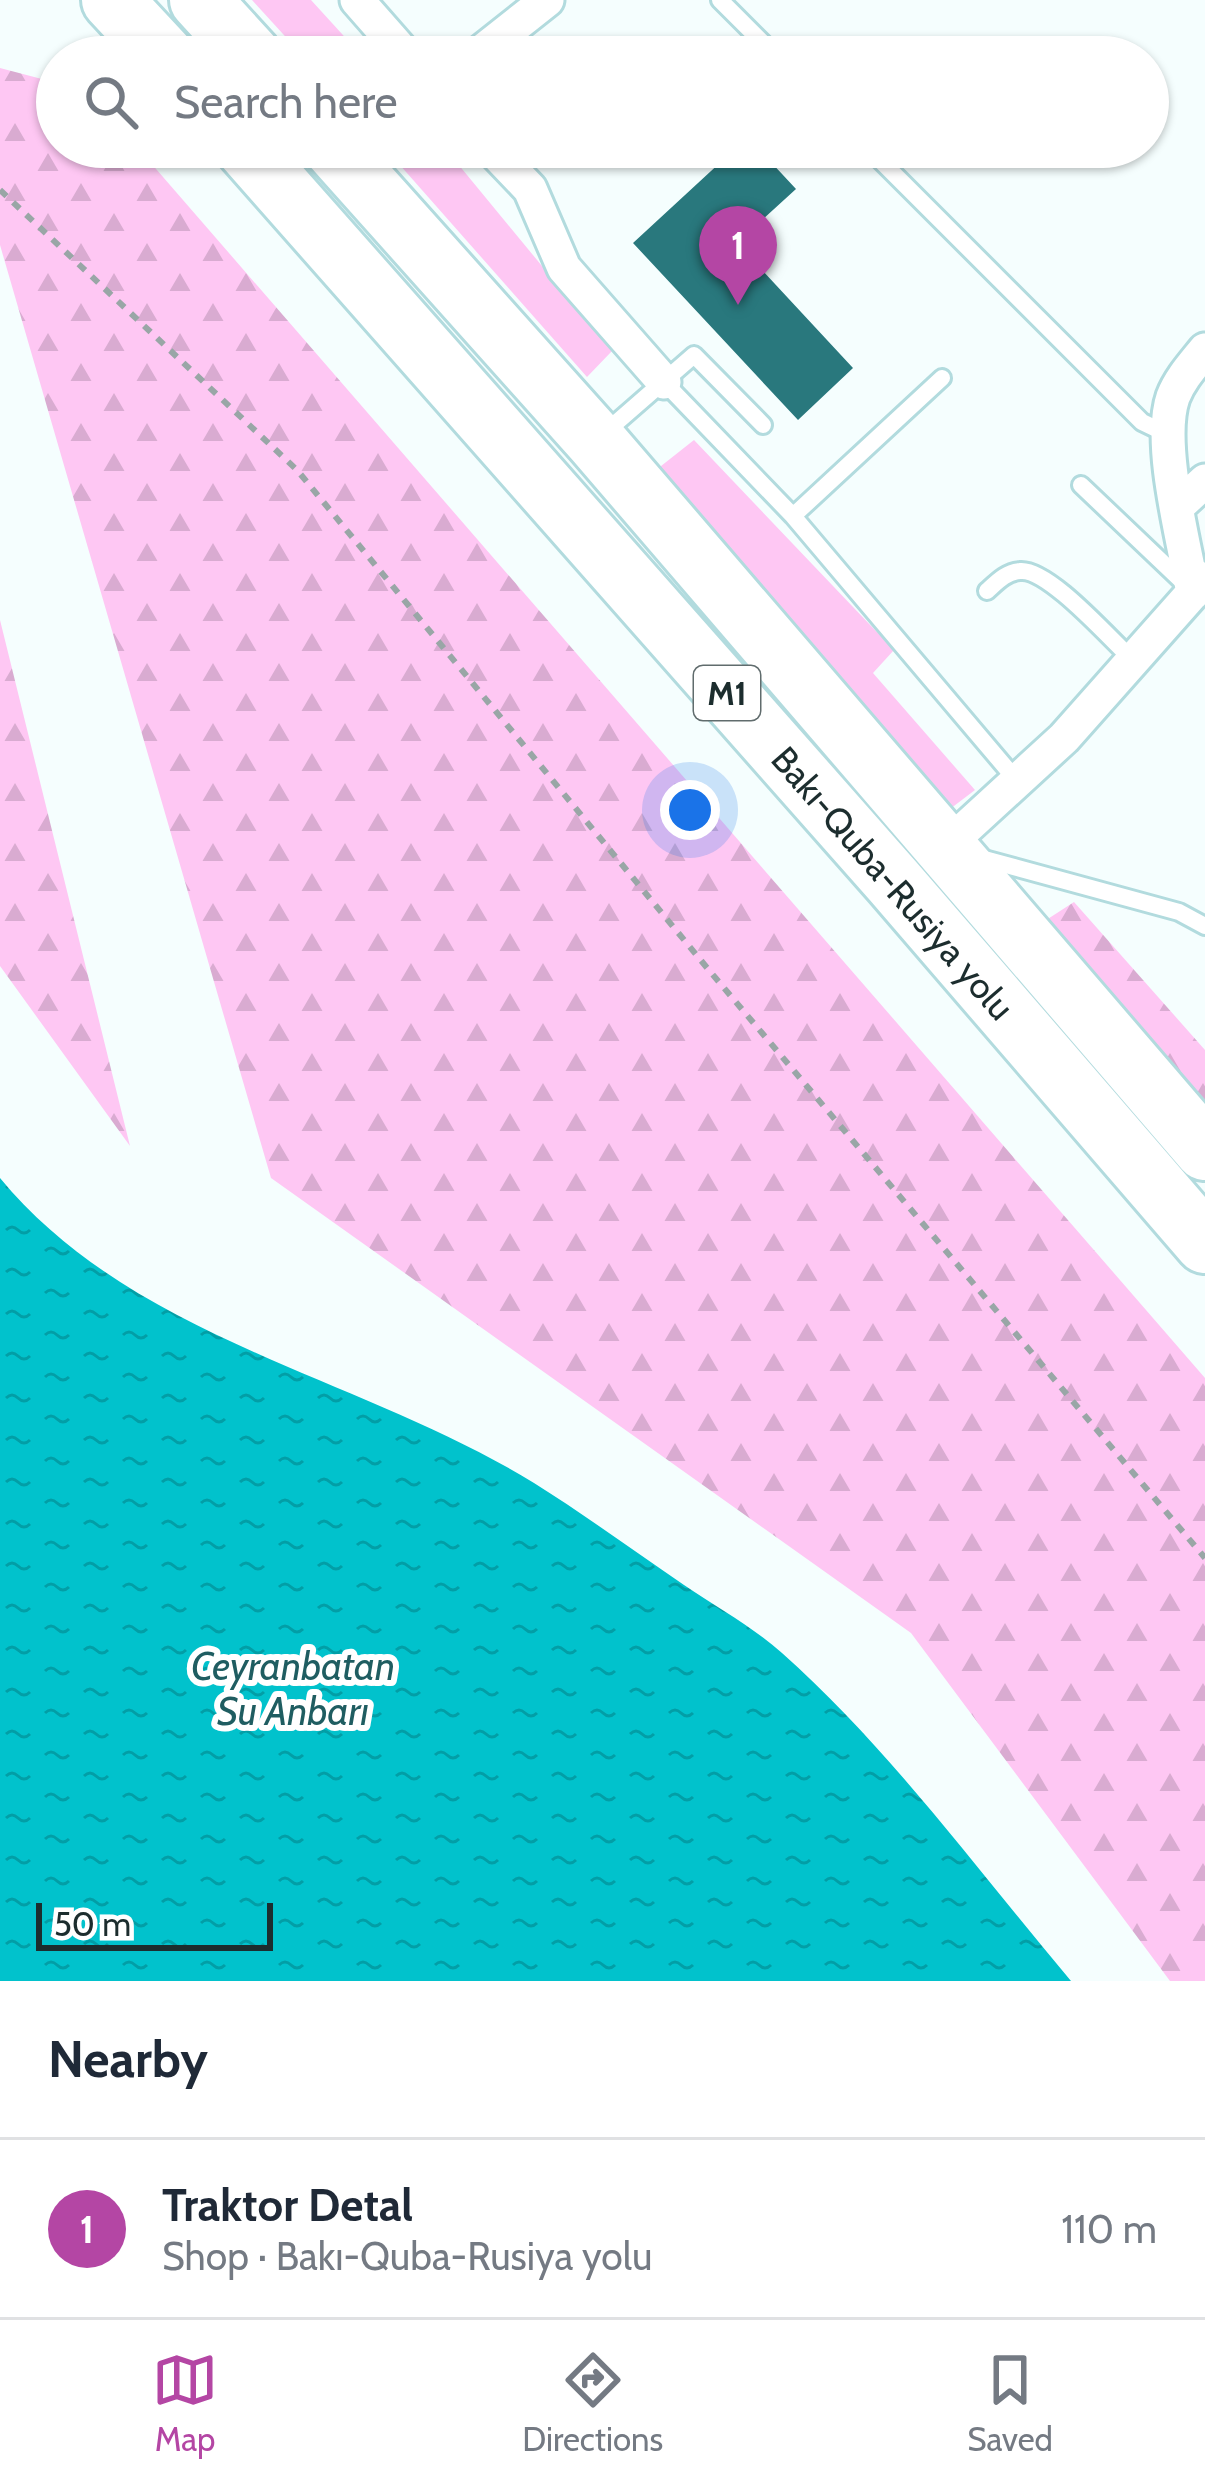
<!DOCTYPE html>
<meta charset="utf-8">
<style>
body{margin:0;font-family:Cabin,sans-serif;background:#f2f2f3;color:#1f2937}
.scale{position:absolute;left:36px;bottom:30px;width:237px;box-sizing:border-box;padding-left:12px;border:6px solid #1c2d2e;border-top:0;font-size:33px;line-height:42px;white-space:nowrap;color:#1c2d2e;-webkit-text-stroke:9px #fff;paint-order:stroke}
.you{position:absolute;left:690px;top:810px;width:42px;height:42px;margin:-30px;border:9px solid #fff;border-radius:50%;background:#1a73e8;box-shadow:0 0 0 18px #1a73e833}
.badge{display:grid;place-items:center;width:78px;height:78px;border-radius:50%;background:#b446a4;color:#fff;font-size:39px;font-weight:700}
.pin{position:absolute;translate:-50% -99px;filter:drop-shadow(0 3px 6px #0008)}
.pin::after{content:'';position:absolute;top:63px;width:42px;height:36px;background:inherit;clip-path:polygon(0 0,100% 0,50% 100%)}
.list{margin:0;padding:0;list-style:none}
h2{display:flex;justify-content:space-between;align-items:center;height:156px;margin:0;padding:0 48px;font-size:51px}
h2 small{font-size:39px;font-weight:400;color:#747a83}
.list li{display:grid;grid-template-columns:78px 1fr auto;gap:36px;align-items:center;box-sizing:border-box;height:180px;padding:0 48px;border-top:3px solid #e0e1e3}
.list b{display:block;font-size:45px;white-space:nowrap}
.list p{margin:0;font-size:39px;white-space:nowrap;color:#747a83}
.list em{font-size:39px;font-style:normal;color:#747a83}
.icon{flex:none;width:66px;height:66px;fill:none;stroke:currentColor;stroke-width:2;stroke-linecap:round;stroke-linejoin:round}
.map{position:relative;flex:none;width:1205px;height:1981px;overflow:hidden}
.search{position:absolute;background:#fff;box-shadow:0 3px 9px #0004;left:36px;right:36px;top:36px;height:132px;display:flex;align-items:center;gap:30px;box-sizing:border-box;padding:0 42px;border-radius:66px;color:#747a83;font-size:45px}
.sheet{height:336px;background:#fff}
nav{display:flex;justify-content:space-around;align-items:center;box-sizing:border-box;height:168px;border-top:3px solid #e0e1e3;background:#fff;font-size:33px;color:#747a83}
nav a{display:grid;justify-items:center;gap:6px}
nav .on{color:#b446a4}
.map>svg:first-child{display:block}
.green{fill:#fec7f3}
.forest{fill:url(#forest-firs)}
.water{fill:url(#water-ripples)}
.building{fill:#29787d}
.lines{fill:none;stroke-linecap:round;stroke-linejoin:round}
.lane-casing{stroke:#b2dbde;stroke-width:22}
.street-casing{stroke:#b2dbde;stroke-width:39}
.highway-casing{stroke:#b2dbde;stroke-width:66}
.path{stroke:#99a6a6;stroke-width:6;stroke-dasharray:9 9;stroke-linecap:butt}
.lane{stroke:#fff;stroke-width:16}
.street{stroke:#fff;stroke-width:33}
.highway{stroke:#fff;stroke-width:60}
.labels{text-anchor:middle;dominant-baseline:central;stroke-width:12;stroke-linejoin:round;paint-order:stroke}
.shield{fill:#fff;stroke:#606c6d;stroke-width:3}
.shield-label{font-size:33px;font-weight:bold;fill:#1c2d2e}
.street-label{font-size:36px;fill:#1c2d2e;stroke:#fff}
.water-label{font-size:39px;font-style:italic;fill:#1f5d61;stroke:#fff}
</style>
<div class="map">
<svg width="1205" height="1981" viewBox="0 0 1205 1981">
<defs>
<pattern id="forest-firs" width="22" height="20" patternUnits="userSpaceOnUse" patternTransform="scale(3)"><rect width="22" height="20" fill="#fec7f3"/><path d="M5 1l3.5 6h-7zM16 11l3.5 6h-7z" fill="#d9abd1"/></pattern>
<pattern id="water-ripples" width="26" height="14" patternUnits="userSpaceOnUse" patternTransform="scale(3)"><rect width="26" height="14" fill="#01c2cc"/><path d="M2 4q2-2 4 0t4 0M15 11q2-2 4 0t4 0" fill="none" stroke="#029ea6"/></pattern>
</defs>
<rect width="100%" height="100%" fill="#f5fefe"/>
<path class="green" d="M252 0H311L363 57H304Z
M384 147H444L612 351 587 377Z
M694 440 894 650 873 673 975 790 950 809 656 470Z"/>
<path class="forest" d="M0 68 57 83V147H137L1205 1378V1981H1170L911 1633 271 1178 0 245Z
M0 620 130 1146 0 966Z
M1074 902 1205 1050V1117L1040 924Z"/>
<path class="water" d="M0 1178C134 1340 360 1376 534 1483 585 1515 634 1551 684 1585 716 1607 753 1627 782 1653 890 1749 978 1871 1071 1981H0Z"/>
<path class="building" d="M737 147H757L796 189 737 243 853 368 798 420 633 243Z"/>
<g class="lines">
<defs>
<path id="lane" d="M720 0 777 57
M867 147 1142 422 1167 434
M664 382 793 516 1018 782
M601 436 694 355 763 425
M1081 485 1185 584
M793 516 942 378
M987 591C997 582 1006 572 1020 571 1048 568 1109 638 1132 659
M977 857 1179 912 1205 926"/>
<path id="street" d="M357 0 407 57
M475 57 547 0
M490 147 530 189 564 268 664 382
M1178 506 1205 481
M1193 593C1184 542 1157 443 1173 397 1180 379 1193 365 1205 350
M944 848 1064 738 1205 579"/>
<path id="highway" d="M112 0 165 57
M200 0 252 57
M245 147 893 881 1205 1243
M333 147 595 440 1205 1150"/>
</defs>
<use href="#lane" class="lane-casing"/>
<use href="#street" class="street-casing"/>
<use href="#highway" class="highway-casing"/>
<path class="path" d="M0 190 297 470 708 969 1205 1558"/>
<use href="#lane" class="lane"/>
<use href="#street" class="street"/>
<use href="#highway" class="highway"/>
</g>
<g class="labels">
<rect class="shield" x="694" y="666" width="66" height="54" rx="9"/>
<g class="shield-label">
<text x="727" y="693">M1</text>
</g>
<g class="street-label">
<text transform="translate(893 883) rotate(49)">Bakı-Quba-Rusiya yolu</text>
</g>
<g class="water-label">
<text x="293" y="1666">Ceyranbatan<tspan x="293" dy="45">Su Anbarı</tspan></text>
</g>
</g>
</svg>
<div class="scale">50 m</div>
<div class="you"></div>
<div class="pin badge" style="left:738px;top:305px">1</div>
<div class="search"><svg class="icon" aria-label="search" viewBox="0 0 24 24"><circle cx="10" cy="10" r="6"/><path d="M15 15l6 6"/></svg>Search here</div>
</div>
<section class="sheet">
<h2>Nearby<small></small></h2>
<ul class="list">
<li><span class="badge">1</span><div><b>Traktor Detal</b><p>Shop · Bakı-Quba-Rusiya yolu</p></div><em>110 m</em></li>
</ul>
</section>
<nav>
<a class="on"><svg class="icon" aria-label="map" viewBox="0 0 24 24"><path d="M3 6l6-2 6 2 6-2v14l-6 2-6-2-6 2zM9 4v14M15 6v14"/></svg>Map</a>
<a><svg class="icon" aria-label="directions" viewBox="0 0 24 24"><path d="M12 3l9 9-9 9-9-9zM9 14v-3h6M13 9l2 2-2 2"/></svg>Directions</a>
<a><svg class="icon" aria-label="saved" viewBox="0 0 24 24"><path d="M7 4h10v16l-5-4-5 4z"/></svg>Saved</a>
</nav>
